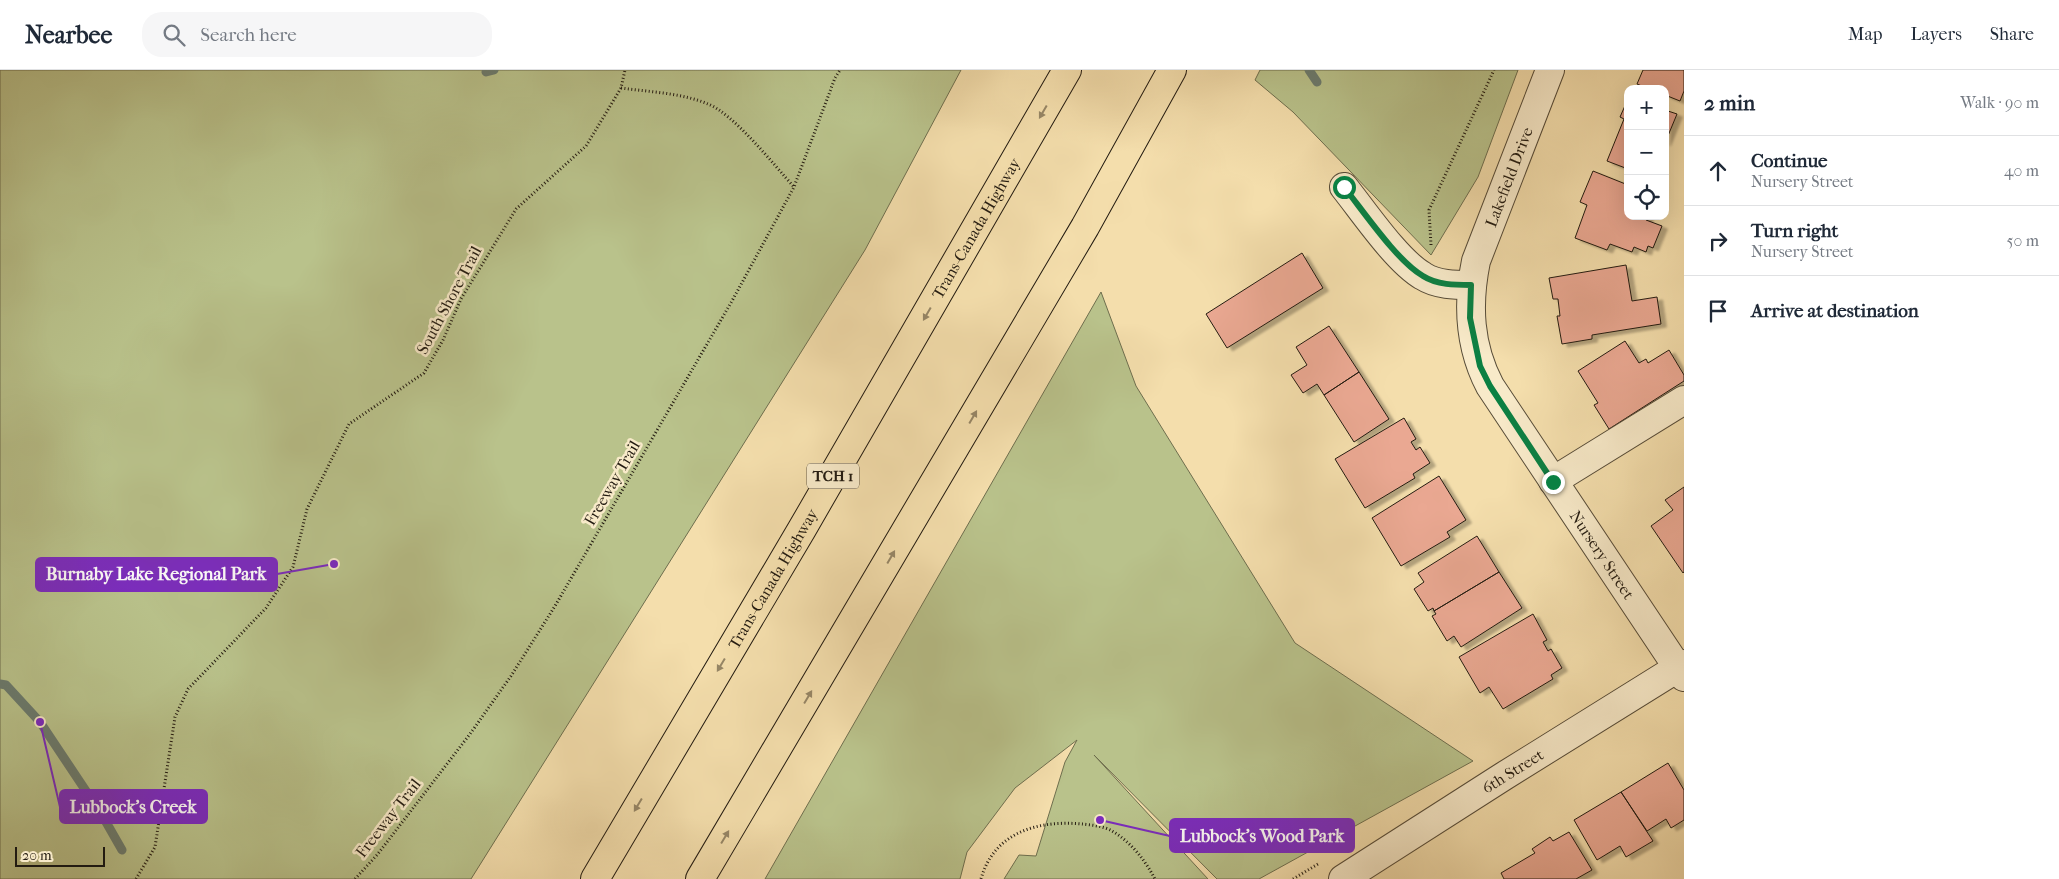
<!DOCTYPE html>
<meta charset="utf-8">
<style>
body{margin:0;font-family:"IM FELL French Canon",serif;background:#f6f6f7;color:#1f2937}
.controls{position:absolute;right:15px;top:15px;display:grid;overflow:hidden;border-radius:10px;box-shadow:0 5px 20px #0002}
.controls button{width:45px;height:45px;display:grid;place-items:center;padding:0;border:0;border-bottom:1px solid #e0e1e3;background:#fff;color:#1f2937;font:25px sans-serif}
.scale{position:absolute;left:15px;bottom:12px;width:90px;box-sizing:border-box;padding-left:5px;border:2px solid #231b11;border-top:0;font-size:14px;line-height:18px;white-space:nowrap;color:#231b11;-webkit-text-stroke:4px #f8eac9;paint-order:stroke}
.stop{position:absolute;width:15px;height:15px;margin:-11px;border:4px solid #0b8043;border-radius:50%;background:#fff}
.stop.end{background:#0b8043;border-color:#fff;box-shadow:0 1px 5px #0008}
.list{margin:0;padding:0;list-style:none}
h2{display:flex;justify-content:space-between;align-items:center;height:65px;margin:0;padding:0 20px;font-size:21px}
h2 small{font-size:16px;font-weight:400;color:#747a83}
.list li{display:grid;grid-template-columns:32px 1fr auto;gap:15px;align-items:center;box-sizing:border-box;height:70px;padding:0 20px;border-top:1px solid #e0e1e3}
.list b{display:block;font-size:19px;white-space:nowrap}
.list p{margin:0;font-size:16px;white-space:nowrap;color:#747a83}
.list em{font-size:16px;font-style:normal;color:#747a83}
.icon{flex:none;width:28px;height:28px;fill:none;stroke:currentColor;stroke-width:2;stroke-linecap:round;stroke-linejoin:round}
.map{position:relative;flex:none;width:1684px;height:809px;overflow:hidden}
header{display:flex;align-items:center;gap:30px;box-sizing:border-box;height:70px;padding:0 25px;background:#fff;border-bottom:1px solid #e0e1e3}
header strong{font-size:24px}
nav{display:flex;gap:28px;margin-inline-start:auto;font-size:18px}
.search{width:350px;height:45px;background:#f6f6f7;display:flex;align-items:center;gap:12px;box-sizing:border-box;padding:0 18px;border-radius:20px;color:#747a83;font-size:19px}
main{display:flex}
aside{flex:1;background:#fff}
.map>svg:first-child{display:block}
.green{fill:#b9c28b;stroke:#6e6e4e}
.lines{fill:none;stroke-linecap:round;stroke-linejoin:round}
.stream{stroke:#6c7c6f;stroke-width:9}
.building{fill:#eaa892;stroke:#231b11;filter:url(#shadow)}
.minor-casing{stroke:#574c38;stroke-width:30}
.highway-casing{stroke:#231b11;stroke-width:30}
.path{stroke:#231b11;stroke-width:3;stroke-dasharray:1 2.5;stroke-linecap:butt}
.minor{stroke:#f8eac9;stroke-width:28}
.highway{stroke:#f4deac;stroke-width:28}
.oneway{fill:#968666}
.route{stroke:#0b8043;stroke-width:6}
.labels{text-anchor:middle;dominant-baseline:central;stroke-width:5;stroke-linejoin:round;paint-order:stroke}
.shield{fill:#f8eac9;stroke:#635948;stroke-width:1}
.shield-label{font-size:15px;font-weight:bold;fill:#231b11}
.street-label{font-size:16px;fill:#231b11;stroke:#f8eac9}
.leader{fill:none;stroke:#7b2cbf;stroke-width:2}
.callout-dot{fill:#7b2cbf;stroke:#f8eac9;stroke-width:2}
.callout{fill:#7b2cbf;stroke:#7b2cbf;stroke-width:2}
.callout-label{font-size:18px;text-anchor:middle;font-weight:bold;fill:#fff}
</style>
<header>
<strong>Nearbee</strong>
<div class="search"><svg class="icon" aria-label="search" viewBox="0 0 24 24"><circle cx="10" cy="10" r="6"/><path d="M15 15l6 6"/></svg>Search here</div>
<nav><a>Map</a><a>Layers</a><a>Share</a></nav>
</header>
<main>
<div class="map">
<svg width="1684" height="809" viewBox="0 0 1684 809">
<defs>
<filter id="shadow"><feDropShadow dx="5.5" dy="3" stdDeviation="1" flood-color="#0004"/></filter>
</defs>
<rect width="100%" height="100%" fill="#f4deac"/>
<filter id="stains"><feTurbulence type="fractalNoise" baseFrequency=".004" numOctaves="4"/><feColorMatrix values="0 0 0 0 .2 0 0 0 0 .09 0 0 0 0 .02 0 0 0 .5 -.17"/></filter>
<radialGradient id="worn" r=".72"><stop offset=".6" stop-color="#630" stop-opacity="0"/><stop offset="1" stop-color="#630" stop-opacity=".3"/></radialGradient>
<path class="green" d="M0 0H961L865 180 471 809H0Z
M1260 0H1518L1478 107 1431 185 1293 42 1255 10Z
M1101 222 1136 316 1295 573 1473 691 1259 809H1217L1094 685 1208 809H1004L1019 785 1036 786 1065 692 1077 670 1015 718 967 782 960 809H765Z"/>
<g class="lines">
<path class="stream" d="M1309 0 1317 12
M486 2 494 0
M0 614 6 615 40 652 102 745 122 780"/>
</g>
<path class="building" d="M1643 0H1684V21L1680 31 1665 25V19H1649L1637 14Z
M1628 29V99L1607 91 1624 49 1620 47Z
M1665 40 1677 44 1665 73Z
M1593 101 1628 115V146H1648L1646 150 1662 156 1653 178 1648 176 1646 182 1634 177 1632 182 1610 174 1607 180 1575 168 1587 135 1580 132Z
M1302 183 1323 218 1227 278 1206 244Z
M1626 195 1632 231 1657 227 1661 254 1592 265V269L1562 274 1557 246H1560L1558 229H1553L1549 208Z
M1329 256 1359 302 1324 325 1317 314 1303 323 1291 305 1307 295 1296 277Z
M1625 271 1639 293 1646 289 1648 293 1669 280 1684 305V311L1609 359 1594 335 1598 333 1578 301Z
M1359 302 1389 349 1354 372 1324 325Z
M1404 348 1416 369 1411 372 1416 380 1420 377 1430 393 1413 404 1415 408 1365 438 1335 389Z
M1439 406 1466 450 1447 462 1450 467 1401 496 1372 448Z
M1684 417V502L1683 503 1651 456 1673 440 1665 430Z
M1477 466 1499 502 1434 541 1433 538 1428 541 1414 519 1424 512 1418 503Z
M1499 502 1522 538 1461 577 1454 566 1447 571 1432 546 1436 544 1434 541Z
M1533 544 1547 570 1543 572 1548 581 1551 579 1562 598 1551 605 1553 609 1503 639 1489 617 1480 623 1459 587Z
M1668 693 1684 720V750L1671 758 1666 749 1647 761 1621 722Z
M1621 722 1653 771 1626 787 1620 776 1597 790 1574 750Z
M1569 762 1592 800 1576 809H1504L1501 803 1535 783 1532 779 1550 767 1553 771Z"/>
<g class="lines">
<defs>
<g id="minor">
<path id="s1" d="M1550 0 1476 191C1467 235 1469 276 1490 316L1684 607"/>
<path d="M1344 117C1364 142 1397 191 1423 206 1437 215 1455 215 1471 215"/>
<path d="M1553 411 1684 330"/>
<path id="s2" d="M1343 809 1504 706 1684 594"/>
</g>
<g id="highway">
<path id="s3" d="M595 809 802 459 1067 0"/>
<path d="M700 809 1085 157 1172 0"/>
</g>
</defs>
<use href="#minor" class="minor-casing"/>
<use href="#highway" class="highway-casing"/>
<path class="path" d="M621 18C650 22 682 23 708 34 734 44 774 95 794 117
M1431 175 1429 140 1494 0
M136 809 155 777 175 647 188 619 266 538 293 497 307 439 349 354 424 303 443 270 461 229 516 139 586 76 621 18 625 0
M355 809 377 785 470 664 511 606 555 536 732 231 794 117 835 8 840 0
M981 809C994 762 1038 750 1082 754 1091 755 1104 756 1112 761 1131 772 1145 790 1155 809
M1293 809 1318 794"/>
<use href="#minor" class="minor"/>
<use href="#highway" class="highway"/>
</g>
<defs><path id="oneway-solid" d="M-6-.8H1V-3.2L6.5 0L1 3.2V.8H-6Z" transform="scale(1.25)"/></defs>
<g class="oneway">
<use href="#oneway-solid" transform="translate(1043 42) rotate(120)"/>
<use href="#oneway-solid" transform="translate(927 244) rotate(120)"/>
<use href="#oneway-solid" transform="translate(973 347) rotate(-60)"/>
<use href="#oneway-solid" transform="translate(891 487) rotate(-60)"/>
<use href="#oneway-solid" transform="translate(721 595) rotate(121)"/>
<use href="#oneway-solid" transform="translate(808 627) rotate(-59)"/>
<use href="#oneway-solid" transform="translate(638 735) rotate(121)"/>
<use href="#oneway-solid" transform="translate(725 767) rotate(-59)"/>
</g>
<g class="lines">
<path class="route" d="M1344 117C1364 142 1397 191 1423 206 1437 215 1455 215 1471 215L1470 248 1480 296 1490 316 1553 412"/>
</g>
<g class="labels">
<rect class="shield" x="807" y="393.5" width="52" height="25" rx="4"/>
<g class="shield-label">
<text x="833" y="406">TCH 1</text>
</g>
<g class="street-label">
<text transform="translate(1509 107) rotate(-69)">Lakefield Drive</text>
<text stroke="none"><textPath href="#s3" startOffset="754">Trans-Canada Highway</textPath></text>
<text transform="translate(449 230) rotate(-62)">South Shore Trail</text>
<text transform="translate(612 413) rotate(-60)">Freeway Trail</text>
<text stroke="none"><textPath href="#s1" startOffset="536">Nursery Street</textPath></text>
<text stroke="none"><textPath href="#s3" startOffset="349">Trans-Canada Highway</textPath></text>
<text stroke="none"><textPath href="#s2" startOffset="201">6th Street</textPath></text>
<text transform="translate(388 748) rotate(-52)">Freeway Trail</text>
</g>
</g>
<path class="leader" d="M334 494L277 504M40 652L60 737M1100 750L1170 766"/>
<g class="callout-dot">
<circle cx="334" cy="494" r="5"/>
<circle cx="40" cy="652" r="5"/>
<circle cx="1100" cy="750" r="5"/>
</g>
<g class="callout">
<rect x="36" y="488" width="241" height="33" rx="5"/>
<rect x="60" y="720" width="147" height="33" rx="5"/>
<rect x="1170" y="749" width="184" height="33" rx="5"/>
</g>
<g class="callout-label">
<text x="156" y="510">Burnaby Lake Regional Park</text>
<text x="133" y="743">Lubbock's Creek</text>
<text x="1262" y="772">Lubbock's Wood Park</text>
</g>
<rect width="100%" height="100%" filter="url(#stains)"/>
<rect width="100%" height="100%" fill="url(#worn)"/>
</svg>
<div class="controls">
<button>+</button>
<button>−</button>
<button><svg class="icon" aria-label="locate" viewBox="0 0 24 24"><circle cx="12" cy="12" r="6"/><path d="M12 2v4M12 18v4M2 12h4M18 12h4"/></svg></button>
</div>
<div class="scale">20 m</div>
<div class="stop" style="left:1344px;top:117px"></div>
<div class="stop end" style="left:1553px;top:412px"></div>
</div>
<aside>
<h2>2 min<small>Walk · 90 m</small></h2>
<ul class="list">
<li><svg class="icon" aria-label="ahead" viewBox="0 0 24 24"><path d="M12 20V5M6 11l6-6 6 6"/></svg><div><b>Continue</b><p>Nursery Street</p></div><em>40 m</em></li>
<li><svg class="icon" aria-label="right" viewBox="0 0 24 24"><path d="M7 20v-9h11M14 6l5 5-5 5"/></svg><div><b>Turn right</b><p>Nursery Street</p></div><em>50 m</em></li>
<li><svg class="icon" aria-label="arrive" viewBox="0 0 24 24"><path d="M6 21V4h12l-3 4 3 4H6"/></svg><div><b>Arrive at destination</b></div></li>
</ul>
</aside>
</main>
